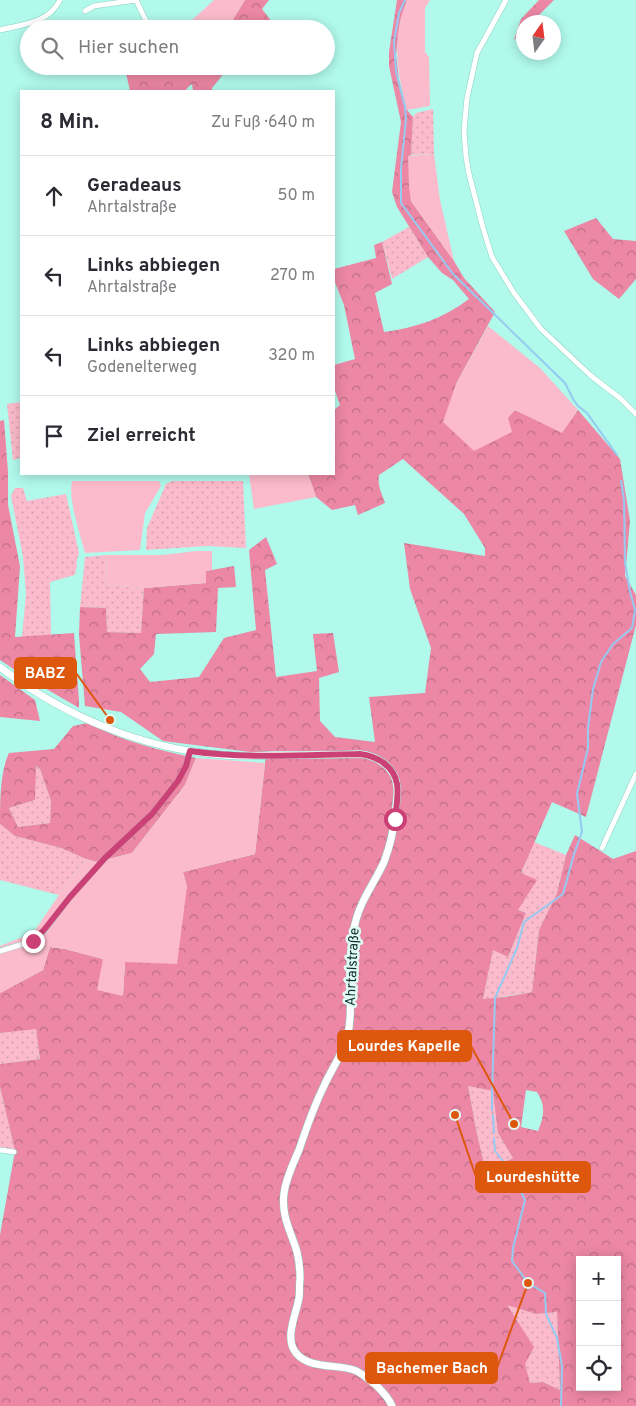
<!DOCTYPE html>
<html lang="de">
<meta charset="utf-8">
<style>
body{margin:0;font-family:Overpass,sans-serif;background:#f2f2f3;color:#2b2b33}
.controls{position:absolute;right:15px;bottom:15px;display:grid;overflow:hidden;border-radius:0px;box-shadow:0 2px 12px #0003}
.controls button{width:45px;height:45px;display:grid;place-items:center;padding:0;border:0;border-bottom:1px solid #e1e1e2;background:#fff;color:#2b2b33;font:25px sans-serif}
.compass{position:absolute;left:516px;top:15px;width:45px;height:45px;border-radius:50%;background:#fff;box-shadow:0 2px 12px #0003;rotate:14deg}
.stop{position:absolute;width:15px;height:15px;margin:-11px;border:4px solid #cc4175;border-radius:50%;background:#fff}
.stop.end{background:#cc4175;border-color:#fff;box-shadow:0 1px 5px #0008}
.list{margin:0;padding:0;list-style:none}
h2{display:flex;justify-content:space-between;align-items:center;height:65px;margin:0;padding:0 20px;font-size:21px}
h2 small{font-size:16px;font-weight:400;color:#7c7c81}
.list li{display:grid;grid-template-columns:32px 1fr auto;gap:15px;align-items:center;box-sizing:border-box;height:80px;padding:0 20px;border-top:1px solid #e1e1e2}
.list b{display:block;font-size:19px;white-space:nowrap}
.list p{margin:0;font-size:16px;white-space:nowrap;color:#7c7c81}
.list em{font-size:16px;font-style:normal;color:#7c7c81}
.icon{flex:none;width:28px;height:28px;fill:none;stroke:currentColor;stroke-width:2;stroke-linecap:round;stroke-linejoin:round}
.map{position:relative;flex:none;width:636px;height:1406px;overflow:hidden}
.search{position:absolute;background:#fff;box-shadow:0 2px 12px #0003;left:20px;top:20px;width:315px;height:55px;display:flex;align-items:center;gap:12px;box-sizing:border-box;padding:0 18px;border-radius:28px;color:#7c7c81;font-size:19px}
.panel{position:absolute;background:#fff;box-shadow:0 2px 12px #0003;left:20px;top:90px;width:315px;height:385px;border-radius:0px}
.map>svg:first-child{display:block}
.grass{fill:url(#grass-dots)}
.forest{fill:url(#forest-crowns);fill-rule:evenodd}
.green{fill:#fcbbcc}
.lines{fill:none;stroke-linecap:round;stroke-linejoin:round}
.stream{stroke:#96caf1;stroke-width:2}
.minor-casing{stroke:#8ad1c4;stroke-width:6}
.major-casing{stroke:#8ad1c4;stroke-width:8}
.minor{stroke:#fff;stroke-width:5}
.major{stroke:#fff;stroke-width:7}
.route{stroke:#cc4175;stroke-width:6}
.labels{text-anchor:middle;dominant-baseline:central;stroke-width:5;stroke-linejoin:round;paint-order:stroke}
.street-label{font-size:14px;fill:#0e2d28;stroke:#e1fcf6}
.leader{fill:none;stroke:#dd570d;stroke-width:2}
.callout-dot{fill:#dd570d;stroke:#e1fcf6;stroke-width:2}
.callout{fill:#dd570d;stroke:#dd570d;stroke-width:2}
.callout-label{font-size:15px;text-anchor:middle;font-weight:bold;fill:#fff}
</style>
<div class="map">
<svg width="636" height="1406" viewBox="0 0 636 1406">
<defs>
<pattern id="grass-dots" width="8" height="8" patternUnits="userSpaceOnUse" patternTransform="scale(1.25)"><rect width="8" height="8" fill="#fcbbcc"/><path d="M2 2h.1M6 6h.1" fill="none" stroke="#d7a1af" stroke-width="1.8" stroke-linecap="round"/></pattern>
<pattern id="forest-crowns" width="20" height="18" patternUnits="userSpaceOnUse" patternTransform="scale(1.25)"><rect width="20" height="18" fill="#ec87a5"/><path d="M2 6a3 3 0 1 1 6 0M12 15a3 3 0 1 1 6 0" fill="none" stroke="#be6f86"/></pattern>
</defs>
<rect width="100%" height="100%" fill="#b0f9eb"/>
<path class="grass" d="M433 109 434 154 411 155 413 117 416 113Z
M409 227 428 257 392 279 382 242Z
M21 402V458L13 460 7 404Z
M172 481H243L246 548 207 546 146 550 147 528 166 484Z
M15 488H23L27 501 66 494 79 553 76 564H77L75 575 50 582 51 635 22 637 26 594 23 557 11 496Z
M107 555 106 585 144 588 141 633 107 632 106 608 80 607 85 557Z
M35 766 40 769 51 801 50 823 18 827 9 808 35 800Z
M0 824 15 836 61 848 86 859 59 895 0 880Z
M534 842 566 855 557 893 539 930 532 992 483 1000 493 949 508 957 526 913 518 910 521 874Z
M36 1028 40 1059 0 1064V1033Z
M468 1086 494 1091 498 1133 513 1158 486 1172 477 1134Z
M0 1087 15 1151 0 1148Z
M506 1304 536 1314 557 1312 560 1390 543 1382 530 1383Z"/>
<path class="forest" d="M245 0H269L262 9 276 27 273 29H227Z
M397 0H407L400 22 396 55 399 80 407 110 413 117 411 155 409 156 411 201 454 261 464 278 495 312 456 384 507 418 515 410 562 432 578 410 620 459 630 521 625 576 636 595V625L586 817 552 802 521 873 537 880 518 910 526 913 508 957 493 950 483 999 505 997 532 992 539 930 557 893 566 855 575 835 613 859 636 851V1406H0V1235L15 1151 0 1087V1064L40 1059 36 1029 0 1033V993L43 970 50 947 65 949 103 959 123 995 125 962 187 887 183 872 255 854 266 754 163 741 121 712 85 706 79 635 80 607 106 608 107 632 141 633 144 588 206 583V571L234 566 236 587 218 588 216 632 156 634 154 654 140 669 150 682 199 677 224 638 256 630 249 550 266 537 277 564 265 570 276 677 317 671 313 634 333 633 339 672 319 678 320 721 335 737 375 742 369 697 425 693 431 648 410 589 404 543 485 556V548L464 514 403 459 379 475C377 485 382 494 385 503L358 515 355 505 332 510 316 497 308 474H334V410L340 405 334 388V365L355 359 344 305 334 280V269L376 258 374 245 382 242 392 284 375 293 384 332C416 328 444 318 469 299L453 280 442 273 428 257 397 207 392 192 401 122 389 66V52ZM468 1086 493 1091 498 1133 513 1158 486 1172 477 1134ZM526 1090 537 1092C546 1106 544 1116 538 1131L521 1127ZM580 1260H617V1387H580ZM507 1305 536 1314 557 1312 560 1390 543 1382 530 1383 525 1364 534 1347Z
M539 0H554L532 22H524L523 31 514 40 521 19Z
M142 66H181L195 72 199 66H230L212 88V91H193L192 84 189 86 185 91H130L126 73 129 70Z
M596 218 613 239 636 241V279L619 299 593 279 564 231Z
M4 420 8 472V505L20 566 15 637 74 633 79 701V708L24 676 0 660V421Z
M0 675 35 700 40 721 0 717Z
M88 723C122 741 158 750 196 758L185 785 132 853 97 862 86 859 61 848 15 836 0 824C0 801 0 772 9 753L54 749 73 726ZM36 766 40 769 51 801 50 823 18 827 9 808 35 800Z"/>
<path class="green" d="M214 0H245L227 29H192L190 22Z
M407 0H430L425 8V52L429 57 430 106 407 110C397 70 391 40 407 0Z
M434 154 440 200 454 261 411 201 409 186 408 156Z
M488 326 540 368 578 410 562 433 515 410 508 418 512 432 474 451 443 422 456 384Z
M249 474H308L316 497 254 509Z
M72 481H159L161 486 145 513 140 550 85 553C80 534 68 499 72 481Z
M196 551H212V570L206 571V583L144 588 106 585 107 555H163Z
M196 758 265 763 255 854 183 872 187 887 177 964 125 962 123 996 97 990 103 959 65 949 50 947 43 970 0 993V946L33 933 59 895 86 859 97 862 132 853 185 785Z"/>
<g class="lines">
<path class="stream" d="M405 0 399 13 394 42 396 72 405 107 406 119 401 169V203L453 274 565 383 573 399 578 406 587 413 617 455
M492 1110V1095L495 998 517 948 524 922 563 894 574 854 582 832 577 794 588 748V728L593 689 601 662 613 644 632 628 635 610 630 592 625 562 624 500 621 481
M493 1115 494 1133
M494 1138 495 1151 511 1171 525 1200 513 1248 512 1261 528 1283 545 1293 546 1314 557 1338 562 1366 561 1406"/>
<defs>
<path id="minor" d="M136 0 150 29
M506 0 477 53 467 98 464 131 466 157 469 174 483 228 492 257 514 293 541 329 590 375 621 399 636 414
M85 11 94 6 136 0
M0 30C23 24 48 24 60 0
M602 848 636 774
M0 951 33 941 44 931 70 897 105 858 152 814 178 781 186 766 190 751
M0 1150 14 1152"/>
<path id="major" d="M0 667C64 716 142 749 223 755 240 757 256 756 273 755 302 755 331 755 360 754 378 756 396 768 397 787 398 796 396 805 395 813 394 830 390 846 384 862 375 882 360 901 355 924 351 938 351 954 350 969 349 992 353 1015 347 1038 342 1055 331 1070 324 1086 314 1106 306 1129 299 1150 293 1164 286 1178 284 1193 281 1217 291 1231 297 1252 299 1260 300 1270 300 1279 299 1285 300 1292 299 1298 296 1315 284 1338 296 1353 309 1369 336 1364 354 1370 362 1373 369 1380 376 1385 382 1391 389 1398 392 1406"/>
</defs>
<use href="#minor" class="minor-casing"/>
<use href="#major" class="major-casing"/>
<use href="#minor" class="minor"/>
<use href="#major" class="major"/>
</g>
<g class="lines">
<path class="route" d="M33 941 44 930 70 897 105 858 152 814 178 781 186 766 190 751C246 759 303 755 360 754 377 756 394 766 397 784 399 795 396 808 395 819"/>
</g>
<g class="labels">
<g class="street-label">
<text transform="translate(353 967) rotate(-87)">Ahrtalstraße</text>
</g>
</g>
<path class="leader" d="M110 720L76 673M514 1124L471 1046M455 1115L476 1177M528 1283L497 1368"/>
<g class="callout-dot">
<circle cx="110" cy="720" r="5"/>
<circle cx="514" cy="1124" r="5"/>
<circle cx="455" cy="1115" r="5"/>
<circle cx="528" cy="1283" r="5"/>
</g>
<g class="callout">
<rect x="15" y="658" width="61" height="30" rx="5"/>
<rect x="338" y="1031" width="133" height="30" rx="5"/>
<rect x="476" y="1162" width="114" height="30" rx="5"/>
<rect x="366" y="1353" width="131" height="30" rx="5"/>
</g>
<g class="callout-label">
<text x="45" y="678">BABZ</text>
<text x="404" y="1051">Lourdes Kapelle</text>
<text x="533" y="1182">Lourdeshütte</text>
<text x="432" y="1373">Bachemer Bach</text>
</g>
</svg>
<div class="controls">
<button>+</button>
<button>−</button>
<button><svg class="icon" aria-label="locate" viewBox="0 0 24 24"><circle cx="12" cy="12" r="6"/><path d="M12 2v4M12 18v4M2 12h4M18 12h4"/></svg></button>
</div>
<svg class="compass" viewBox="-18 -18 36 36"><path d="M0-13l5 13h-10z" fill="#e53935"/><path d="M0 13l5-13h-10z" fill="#7c7c81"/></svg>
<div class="stop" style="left:395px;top:819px"></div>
<div class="stop end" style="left:33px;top:941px"></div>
<div class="search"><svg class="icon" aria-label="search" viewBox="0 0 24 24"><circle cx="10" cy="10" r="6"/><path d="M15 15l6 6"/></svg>Hier suchen</div>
<section class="panel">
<h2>8 Min.<small>Zu Fuß · 640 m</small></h2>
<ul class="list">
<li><svg class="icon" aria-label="ahead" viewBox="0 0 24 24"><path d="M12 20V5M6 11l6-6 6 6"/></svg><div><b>Geradeaus</b><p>Ahrtalstraße</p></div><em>50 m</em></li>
<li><svg class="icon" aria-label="left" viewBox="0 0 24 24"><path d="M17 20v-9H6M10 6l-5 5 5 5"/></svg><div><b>Links abbiegen</b><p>Ahrtalstraße</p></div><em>270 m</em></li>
<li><svg class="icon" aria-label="left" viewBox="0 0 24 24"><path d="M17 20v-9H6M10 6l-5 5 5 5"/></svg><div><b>Links abbiegen</b><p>Godenelterweg</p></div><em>320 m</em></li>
<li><svg class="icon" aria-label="arrive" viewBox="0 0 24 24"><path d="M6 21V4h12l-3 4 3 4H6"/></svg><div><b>Ziel erreicht</b></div></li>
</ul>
</section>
</div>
